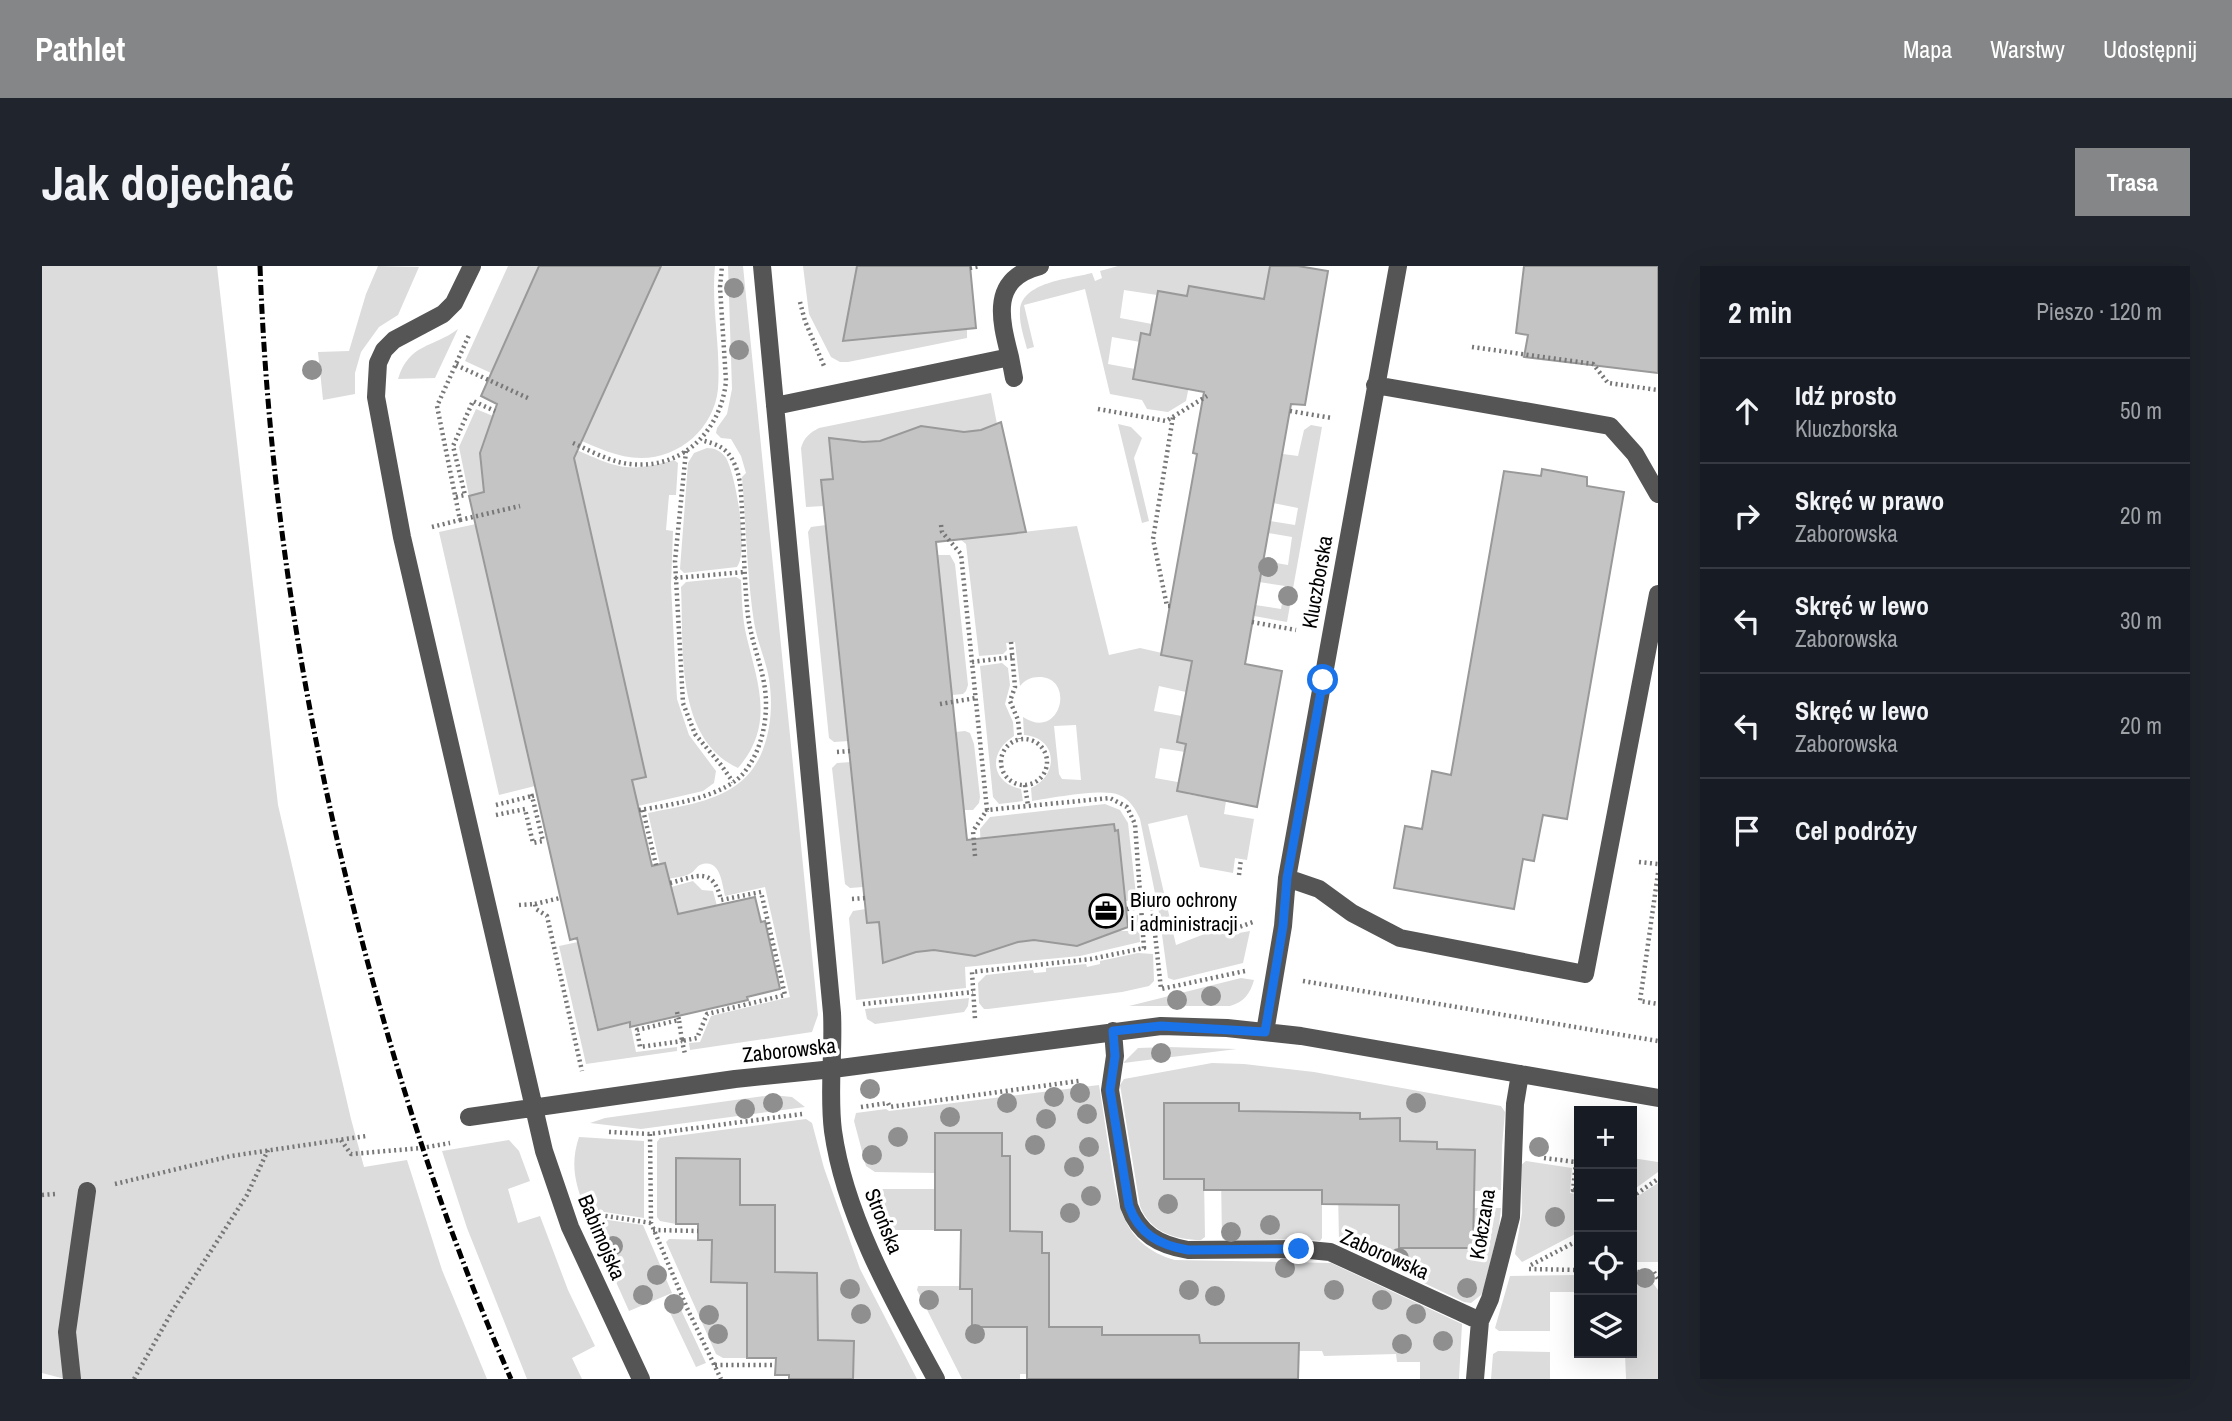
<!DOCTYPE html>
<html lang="pl">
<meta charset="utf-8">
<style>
body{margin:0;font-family:"Archivo Narrow",sans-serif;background:#20242c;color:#f1f3f6}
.controls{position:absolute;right:21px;bottom:21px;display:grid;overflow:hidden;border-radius:0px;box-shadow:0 7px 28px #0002}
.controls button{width:63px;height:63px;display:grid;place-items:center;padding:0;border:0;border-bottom:2px solid #363941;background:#171b24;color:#f1f3f6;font:35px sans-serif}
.stop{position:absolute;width:21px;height:21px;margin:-16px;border:5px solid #1a73e8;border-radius:50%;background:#fff}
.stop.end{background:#1a73e8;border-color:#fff;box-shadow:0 2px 7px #0008}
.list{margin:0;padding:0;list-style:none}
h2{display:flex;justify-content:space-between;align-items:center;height:91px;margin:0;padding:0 28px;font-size:30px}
h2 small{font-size:23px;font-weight:400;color:#9ea1a6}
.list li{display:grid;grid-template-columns:46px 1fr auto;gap:21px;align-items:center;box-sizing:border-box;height:105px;padding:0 28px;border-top:2px solid #363941}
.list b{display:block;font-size:26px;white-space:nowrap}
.list p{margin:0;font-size:23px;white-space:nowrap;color:#9ea1a6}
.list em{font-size:23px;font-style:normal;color:#9ea1a6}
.icon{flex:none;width:38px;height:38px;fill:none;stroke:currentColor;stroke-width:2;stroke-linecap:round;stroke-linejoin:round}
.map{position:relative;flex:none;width:1616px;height:1113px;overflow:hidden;border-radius:0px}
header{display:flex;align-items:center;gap:42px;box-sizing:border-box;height:98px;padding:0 35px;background:#858687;color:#fff}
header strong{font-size:33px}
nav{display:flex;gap:38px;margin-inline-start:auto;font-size:24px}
.intro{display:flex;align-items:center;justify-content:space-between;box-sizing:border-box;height:168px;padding:0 42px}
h1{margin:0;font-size:49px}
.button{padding:18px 32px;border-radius:0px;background:#858687;color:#fff;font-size:24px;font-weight:700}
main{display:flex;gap:42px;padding:0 42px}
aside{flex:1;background:#171b24;border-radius:0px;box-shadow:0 7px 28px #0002}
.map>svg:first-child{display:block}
.green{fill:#dcdcdc;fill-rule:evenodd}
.building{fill:#c4c4c4;stroke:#999;stroke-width:2}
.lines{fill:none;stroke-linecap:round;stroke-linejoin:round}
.path{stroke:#777;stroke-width:4.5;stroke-dasharray:2 3.5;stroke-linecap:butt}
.minor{stroke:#555;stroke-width:18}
.rail{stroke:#000;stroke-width:5;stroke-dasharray:10 3.5 2 3.5;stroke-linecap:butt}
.tree{fill:#8f8f8f}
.route{stroke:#1a73e8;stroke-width:9}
.labels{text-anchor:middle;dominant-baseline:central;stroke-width:7;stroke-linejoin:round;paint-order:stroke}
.street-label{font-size:21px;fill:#000;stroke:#fff}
.poi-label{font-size:21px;fill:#000;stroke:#fff;text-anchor:start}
</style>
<header>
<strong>Pathlet</strong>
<nav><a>Mapa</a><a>Warstwy</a><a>Udostępnij</a></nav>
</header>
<div class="intro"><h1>Jak dojechać</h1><a class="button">Trasa</a></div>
<main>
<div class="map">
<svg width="1616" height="1113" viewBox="0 0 1616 1113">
<rect width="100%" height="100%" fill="#fff"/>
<path class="green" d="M0 0H175L236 539 309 853 322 901 365 894 400 1004 445 1113H23L0 1107Z
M336 0 377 1 356 49 337 61 319 86 313 107V128L281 134 276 86 307 85 324 28Z
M466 0H497L449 107 423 95Z
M619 0H673C669 41 679 82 676 123 672 162 638 192 599 192 576 192 554 181 533 172Z
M686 0H701L776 749 770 766 648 784 647 777 658 776 669 750 748 731 723 621 683 630C680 617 678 591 658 599 654 601 653 605 649 607 644 611 633 611 627 613L623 598 618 599 606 547C634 541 669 537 693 520 726 498 733 450 727 413 724 394 715 376 712 356 705 309 704 259 700 211L704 207 699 190 689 173 679 172 674 167 675 162 685 148 690 123Z
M761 0H815L812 22 828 73 925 63V72L806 96H798L789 91 767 48Z
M1076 0H1228L1222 33 1147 20 1145 30 1116 25 1115 29 1082 24 1078 52 1110 58 1108 69 1099 67 1098 76 1070 71 1066 98 1093 103 1091 113 1126 120H1147L1144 135 1126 146 1105 143 1100 134 1068 128 1043 23 982 39 992 81 985 83C982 71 977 57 978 45 979 16 1027 13 1050 7L1053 15 1060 12 1058 5Z
M416 63 393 112 356 113C367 77 391 82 416 63Z
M949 127 955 158 939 164 922 166 879 160 838 175 821 176 787 172 791 213 779 215 782 240 764 241 759 182C762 172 767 167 777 162Z
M434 143 451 150 438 187 446 225 427 230 417 181Z
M1076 158 1089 161 1100 172 1092 192 1107 255 1100 257Z
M1269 159 1280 161 1245 356 1212 350 1213 339 1239 343 1243 320 1217 316 1221 295 1246 299 1250 271 1226 267 1228 255 1253 259 1256 242 1231 237 1241 188 1256 190 1262 164Z
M530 182C574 201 584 208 632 194L636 197 634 229H627L624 264 631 265 629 319 635 433 647 469 674 505 672 517 661 525 596 540 590 514 604 511Z
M665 182C673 182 679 185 684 192 694 209 707 286 695 301L642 307 638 303 646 197 652 187Z
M434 258 493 520 457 529 397 266Z
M784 259 807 475 792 476 787 472 766 266 769 261Z
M1035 260 1067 389 1098 382 1120 387V390L1158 396 1153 428 1117 420 1112 445 1140 450 1135 476 1144 478 1143 486 1118 482 1113 512 1147 518 1145 528 1184 535 1182 548 1212 553 1205 594 1193 592 1191 607 1158 601 1145 549 1106 558 1134 679 1173 664 1186 669 1208 665 1201 697 1132 714 1126 712 1117 647 1098 553C1094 544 1088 533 1077 529 1062 522 1009 532 990 535L989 522C1018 509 1015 471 982 469L981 451C1019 476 1034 411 997 411 989 411 983 414 978 420L973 376 964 377 965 384 961 388 937 390 924 278 918 273ZM1034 459 1039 514 1020 513 1017 508 1012 460Z
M895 289H908L913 298 926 419 924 425 921 428 910 429Z
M694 311 699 314C700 332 700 350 704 368 715 416 734 458 696 502 632 472 642 381 639 321L644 316Z
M960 397 966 402 968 419 963 438 971 456 972 470C946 486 948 516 979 523L981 535 957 538 951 531 938 400Z
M923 465 928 467 932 478 938 531 937 537 931 544H922L913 466Z
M809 496 821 621 808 622 803 618 790 502 795 497Z
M1063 538 1078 544 1086 557 1094 629V634L1084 635 1083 630 1079 631 1072 558 950 571 939 589 938 563 948 551Z
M651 615 660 624 671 625 675 640 629 660V621Z
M824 643 837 656 841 697 874 686 892 684 933 690 976 676 992 674 1035 680 1075 665H1086L1085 650 1096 649 1098 676 1038 690 923 701 924 722 814 734 807 652 811 645Z
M536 676 555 764 588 757 594 786 635 781V785L544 798 517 680Z
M1096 687 1111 688 1112 715 1107 720 1080 726 946 743H942L937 737 936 717 944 709 991 704 992 707 1004 706V702L1044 698 1045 701 1058 698V695Z
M1199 712 1212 714C1208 728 1202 736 1188 740H1087Z
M927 732 926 740 922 746 833 758 825 753 823 743Z
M1126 781 1195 783 1081 797 1096 782Z
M1170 797 1202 798 1272 806 1459 840 1463 846 1460 880 1459 924 1432 925 1433 884 1395 883V876L1358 875 1318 853 1317 847 1197 845V837H1122V913H1162L1163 971 1159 974C1133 974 1108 966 1098 940L1078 819 1082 813Z
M1057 819C1061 843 1064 866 1068 890 1075 937 1080 979 1133 994L1289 997 1420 1058 1417 1113H1378V1096H1355L1354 1088 1282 1090 1280 1085H1257V1077H1158L1157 1069H1060V1061H1008L1007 987H1000V966L968 965V891L960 890V867L893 907 833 906 824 900 812 855 814 847 844 843 847 845Z
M730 829 750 831 763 841 599 863 548 857 563 852Z
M764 853 770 857 782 902 818 1003 875 1113H811V1075L772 1074 776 1064 774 1007 733 1006V940L694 939 698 930 697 893 635 892 634 958 618 955 615 951V876L618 872Z
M537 871 602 875V952L543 943C533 917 528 898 537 871Z
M467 874 477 885 488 915 466 923 476 957 498 950 526 1024 553 1080 530 1092 540 1113H485L425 962 400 885Z
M1590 892 1616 896V906L1590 925Z
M1484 895 1530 902 1528 927 1534 928 1533 940 1537 942V966L1480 996 1473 988 1480 947 1479 899Z
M1179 912 1220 924H1280V972L1278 975 1260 973 1184 975 1180 972Z
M1616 917V996H1590V934Z
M836 923H893V964H847L835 928Z
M1296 924H1357V982H1431L1432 942H1459L1457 961 1442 1022 1439 1029 1429 1037 1422 1036 1325 990 1301 981 1297 976Z
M545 951 601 959 630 1027 587 1045Z
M627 973 670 974 669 1016 705 1017V1092H681L674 1088 624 976Z
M1537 1009V1026H1508V1065H1457L1453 1062 1468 1010Z
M1590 1009H1605L1616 1024V1113H1584L1583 1087H1590Z
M876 1020H918L930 1023V1061H985V1108H978V1113H920L875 1024Z
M633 1031 664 1097 654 1101 623 1036Z
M1456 1085 1508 1086V1113H1449L1451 1088Z"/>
<path class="building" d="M497 0H619L532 192 604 511 590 514 610 600 623 597 636 648 713 631 719 656 723 655 738 723 705 731 706 734 588 761V756L556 764 535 672 528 674 427 230 442 226 438 187 455 138 439 130Z
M815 0H928L934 62 801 75Z
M1228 0H1256L1286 5 1263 139 1249 138 1203 398 1240 405 1215 541 1135 525 1144 478 1135 476 1150 395 1119 389 1155 188 1151 187 1162 126 1091 113 1099 67 1108 69 1116 25 1145 30 1147 20 1222 33Z
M1482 0H1616V107L1482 91 1486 69 1474 67Z
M959 156 984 266 894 276 925 574 1072 558 1073 565 1076 564 1086 661 1035 680 992 674 976 676 933 690 892 684 874 686 841 697 837 656 825 657 779 214 791 213 787 172 821 176 838 175 879 160 922 166 939 164Z
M1500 203 1545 211V220L1582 226 1525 553 1501 549 1492 595 1481 593 1472 643 1352 622 1363 560 1380 563 1390 505 1409 509 1462 205 1499 210Z
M1122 837H1197V845L1318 847V853L1358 852V875L1395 876V883L1433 884 1431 982H1357V939L1280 938V924H1162V913H1122Z
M893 867H960V890H968V965L1000 966V987H1007V1061H1060V1069H1157L1158 1077H1257L1256 1113H985V1061H930V1023H918L919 964H893Z
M634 892 698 893V939H733V1006L775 1007 776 1074 812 1075 811 1113H747V1109H733L734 1092H705V1017L669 1016 670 974H656V958H634Z"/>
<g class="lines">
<path class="path" d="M928 2 938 0
M758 36 763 55 782 100
M1430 81 1551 98 1566 117 1616 124
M414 99 488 133
M1056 143 1124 155 1165 130
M1248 145 1290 152
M531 177C549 185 568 196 588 198 640 204 679 165 684 115L678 21 680 0
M644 185 633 295 641 437 653 468 679 499 691 516
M414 231 423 229 411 180 431 135 453 145
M418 254 478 240
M899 259 900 266 919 288 945 544 1068 532 1085 541 1093 558 1102 682 1049 693 930 706 933 753
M390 261 418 254 395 140 428 67
M633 312 703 306
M1128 340H1125L1111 273 1131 151
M1210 356 1254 364
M969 376 973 421 968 435 976 454 978 473
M930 396 970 391
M898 438 934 432
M959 496a23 23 0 1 1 46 0a23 23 0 1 1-46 0Z
M795 486 808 485
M983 519 986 540
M454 539 490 530
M597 544C628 539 685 531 704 504 718 485 724 461 724 438 724 407 710 381 706 350 702 315 702 279 700 244 699 228 699 211 692 197 685 181 674 178 659 174
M601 544 614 599
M454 549 483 543 491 577 501 575 490 530 495 529
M933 590 931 565 945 544
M1597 596 1616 598
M1616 607 1598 735 1616 738
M1197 609 1199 593
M628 617C655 610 671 600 679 634L719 626 743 729 665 748 655 772 640 775 637 754
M810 633 823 632
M493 638 518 632
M477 639 493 638 494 643 505 650 540 805
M1085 643 1110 640 1119 723 1203 705
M1183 661 1189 664 1211 656
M1261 715 1616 775
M821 738 931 726
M635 746 637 754 595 764 598 781 640 775 643 788
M819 841 846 837 848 841 1037 815
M567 866 608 868 760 848
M608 868 609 957 645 1042 679 1113
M299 874 309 888 380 882 408 877
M1502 892 1534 896 1535 876
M1534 896 1531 924H1537V937
M73 918 189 890 324 870
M0 929 13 928
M1590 931 1616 913
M558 949 609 957
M611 964 656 965
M1489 999 1537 974
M1487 1003 1537 1004
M1590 1006H1612L1616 1013
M673 1099H733
M92 1113 131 1044 205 929 226 884"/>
<path class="minor" d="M430 0 412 37 401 48 352 74 342 84 336 97 334 131 360 271 502 885 528 961 599 1113
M720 0 790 747C792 786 786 827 791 865 803 951 853 1038 894 1113
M968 91 972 112
M1333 119 1568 160 1593 188 1616 228
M733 140 968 91C958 52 948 13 998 0
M1245 612 1277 623 1310 647 1358 672 1543 708 1616 328
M1071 765 1073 790 1068 824 1087 940C1097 968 1117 979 1146 984L1257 983 1288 986 1438 1055
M1223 766 1241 660 1245 612 1356 0
M427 851 693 813 791 803 1119 760 1185 762 1259 770 1616 832
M30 1113 25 1066 45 925
M1433 1113 1438 1055 1448 1033 1469 951 1473 838 1478 808"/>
<path class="rail" d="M218 0C227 247 268 489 334 727 370 858 414 988 469 1113"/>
</g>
<g class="tree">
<circle cx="692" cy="22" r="10"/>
<circle cx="697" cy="84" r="10"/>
<circle cx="270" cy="104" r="10"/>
<circle cx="1226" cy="301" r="10"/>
<circle cx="1246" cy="330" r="10"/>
<circle cx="1169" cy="730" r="10"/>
<circle cx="1135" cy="734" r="10"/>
<circle cx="1119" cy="787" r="10"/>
<circle cx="828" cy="823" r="10"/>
<circle cx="1038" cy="827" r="10"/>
<circle cx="1012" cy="831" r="10"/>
<circle cx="731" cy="837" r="10"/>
<circle cx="965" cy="837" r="10"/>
<circle cx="1374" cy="837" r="10"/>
<circle cx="703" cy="843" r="10"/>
<circle cx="1045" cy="848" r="10"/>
<circle cx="908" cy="851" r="10"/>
<circle cx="1004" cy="853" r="10"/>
<circle cx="856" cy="871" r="10"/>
<circle cx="993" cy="879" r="10"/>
<circle cx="1047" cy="881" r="10"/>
<circle cx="1497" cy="881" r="10"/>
<circle cx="830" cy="889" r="10"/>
<circle cx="1032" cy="901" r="10"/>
<circle cx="1049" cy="930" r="10"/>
<circle cx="1126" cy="938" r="10"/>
<circle cx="1028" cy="947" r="10"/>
<circle cx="1513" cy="951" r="10"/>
<circle cx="1228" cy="959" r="10"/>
<circle cx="1189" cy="966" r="10"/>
<circle cx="571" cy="980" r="10"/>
<circle cx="1357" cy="992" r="10"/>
<circle cx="1243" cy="1002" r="10"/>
<circle cx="615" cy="1009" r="10"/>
<circle cx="1603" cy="1012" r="10"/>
<circle cx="1425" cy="1022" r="10"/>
<circle cx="808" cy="1023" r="10"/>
<circle cx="1147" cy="1024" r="10"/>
<circle cx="1292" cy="1024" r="10"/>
<circle cx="601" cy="1029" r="10"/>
<circle cx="1173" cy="1030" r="10"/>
<circle cx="887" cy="1034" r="10"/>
<circle cx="1340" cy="1034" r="10"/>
<circle cx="632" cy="1038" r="10"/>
<circle cx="819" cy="1048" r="10"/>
<circle cx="1374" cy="1048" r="10"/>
<circle cx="667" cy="1049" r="10"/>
<circle cx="676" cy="1068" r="10"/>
<circle cx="933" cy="1068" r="10"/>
<circle cx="1401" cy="1075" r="10"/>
<circle cx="1360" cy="1078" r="10"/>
</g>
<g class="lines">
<path class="route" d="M1257 983 1146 984C1117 979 1097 968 1087 940L1068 824 1073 790 1071 765 1119 760 1223 766 1241 660 1245 612 1281 414"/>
</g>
<defs>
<symbol id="office-ring" viewBox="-11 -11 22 22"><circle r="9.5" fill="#fff" stroke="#000" stroke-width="1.5"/><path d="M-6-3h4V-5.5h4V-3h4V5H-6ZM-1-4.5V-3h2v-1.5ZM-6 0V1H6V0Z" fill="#000"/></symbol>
</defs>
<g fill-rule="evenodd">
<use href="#office-ring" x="1045" y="626" width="38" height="38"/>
</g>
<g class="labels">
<g class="street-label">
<text transform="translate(1275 316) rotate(-80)">Kluczborska</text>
<text transform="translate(747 784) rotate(-6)">Zaborowska</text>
<text transform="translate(842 955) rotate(68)">Strońska</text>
<text transform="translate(1440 958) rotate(-81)">Kołczana</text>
<text transform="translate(560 971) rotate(67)">Babimojska</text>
<text transform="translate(1343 988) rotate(24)">Zaborowska</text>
</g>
<g class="poi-label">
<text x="1088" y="633">Biuro ochrony<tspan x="1088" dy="24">i administracji</tspan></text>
</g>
</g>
</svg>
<div class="controls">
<button>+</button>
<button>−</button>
<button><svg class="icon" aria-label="locate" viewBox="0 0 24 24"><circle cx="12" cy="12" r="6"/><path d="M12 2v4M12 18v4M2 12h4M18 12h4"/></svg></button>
<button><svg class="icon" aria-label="layers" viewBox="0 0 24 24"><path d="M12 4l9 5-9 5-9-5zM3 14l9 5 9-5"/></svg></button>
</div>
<div class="stop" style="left:1281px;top:414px"></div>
<div class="stop end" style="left:1257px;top:983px"></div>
</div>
<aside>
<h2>2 min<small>Pieszo · 120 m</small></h2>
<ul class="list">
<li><svg class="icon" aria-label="ahead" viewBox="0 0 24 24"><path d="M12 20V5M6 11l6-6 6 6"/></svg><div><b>Idź prosto</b><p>Kluczborska</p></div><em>50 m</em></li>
<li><svg class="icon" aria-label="right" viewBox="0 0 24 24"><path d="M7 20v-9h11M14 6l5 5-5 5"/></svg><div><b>Skręć w prawo</b><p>Zaborowska</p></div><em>20 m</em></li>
<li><svg class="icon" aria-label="left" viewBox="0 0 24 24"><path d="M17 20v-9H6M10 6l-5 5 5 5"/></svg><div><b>Skręć w lewo</b><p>Zaborowska</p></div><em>30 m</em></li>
<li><svg class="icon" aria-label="left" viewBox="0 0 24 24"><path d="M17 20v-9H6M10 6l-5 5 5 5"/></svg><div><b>Skręć w lewo</b><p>Zaborowska</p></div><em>20 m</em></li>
<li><svg class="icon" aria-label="arrive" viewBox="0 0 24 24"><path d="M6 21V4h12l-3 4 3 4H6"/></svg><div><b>Cel podróży</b></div></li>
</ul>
</aside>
</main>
